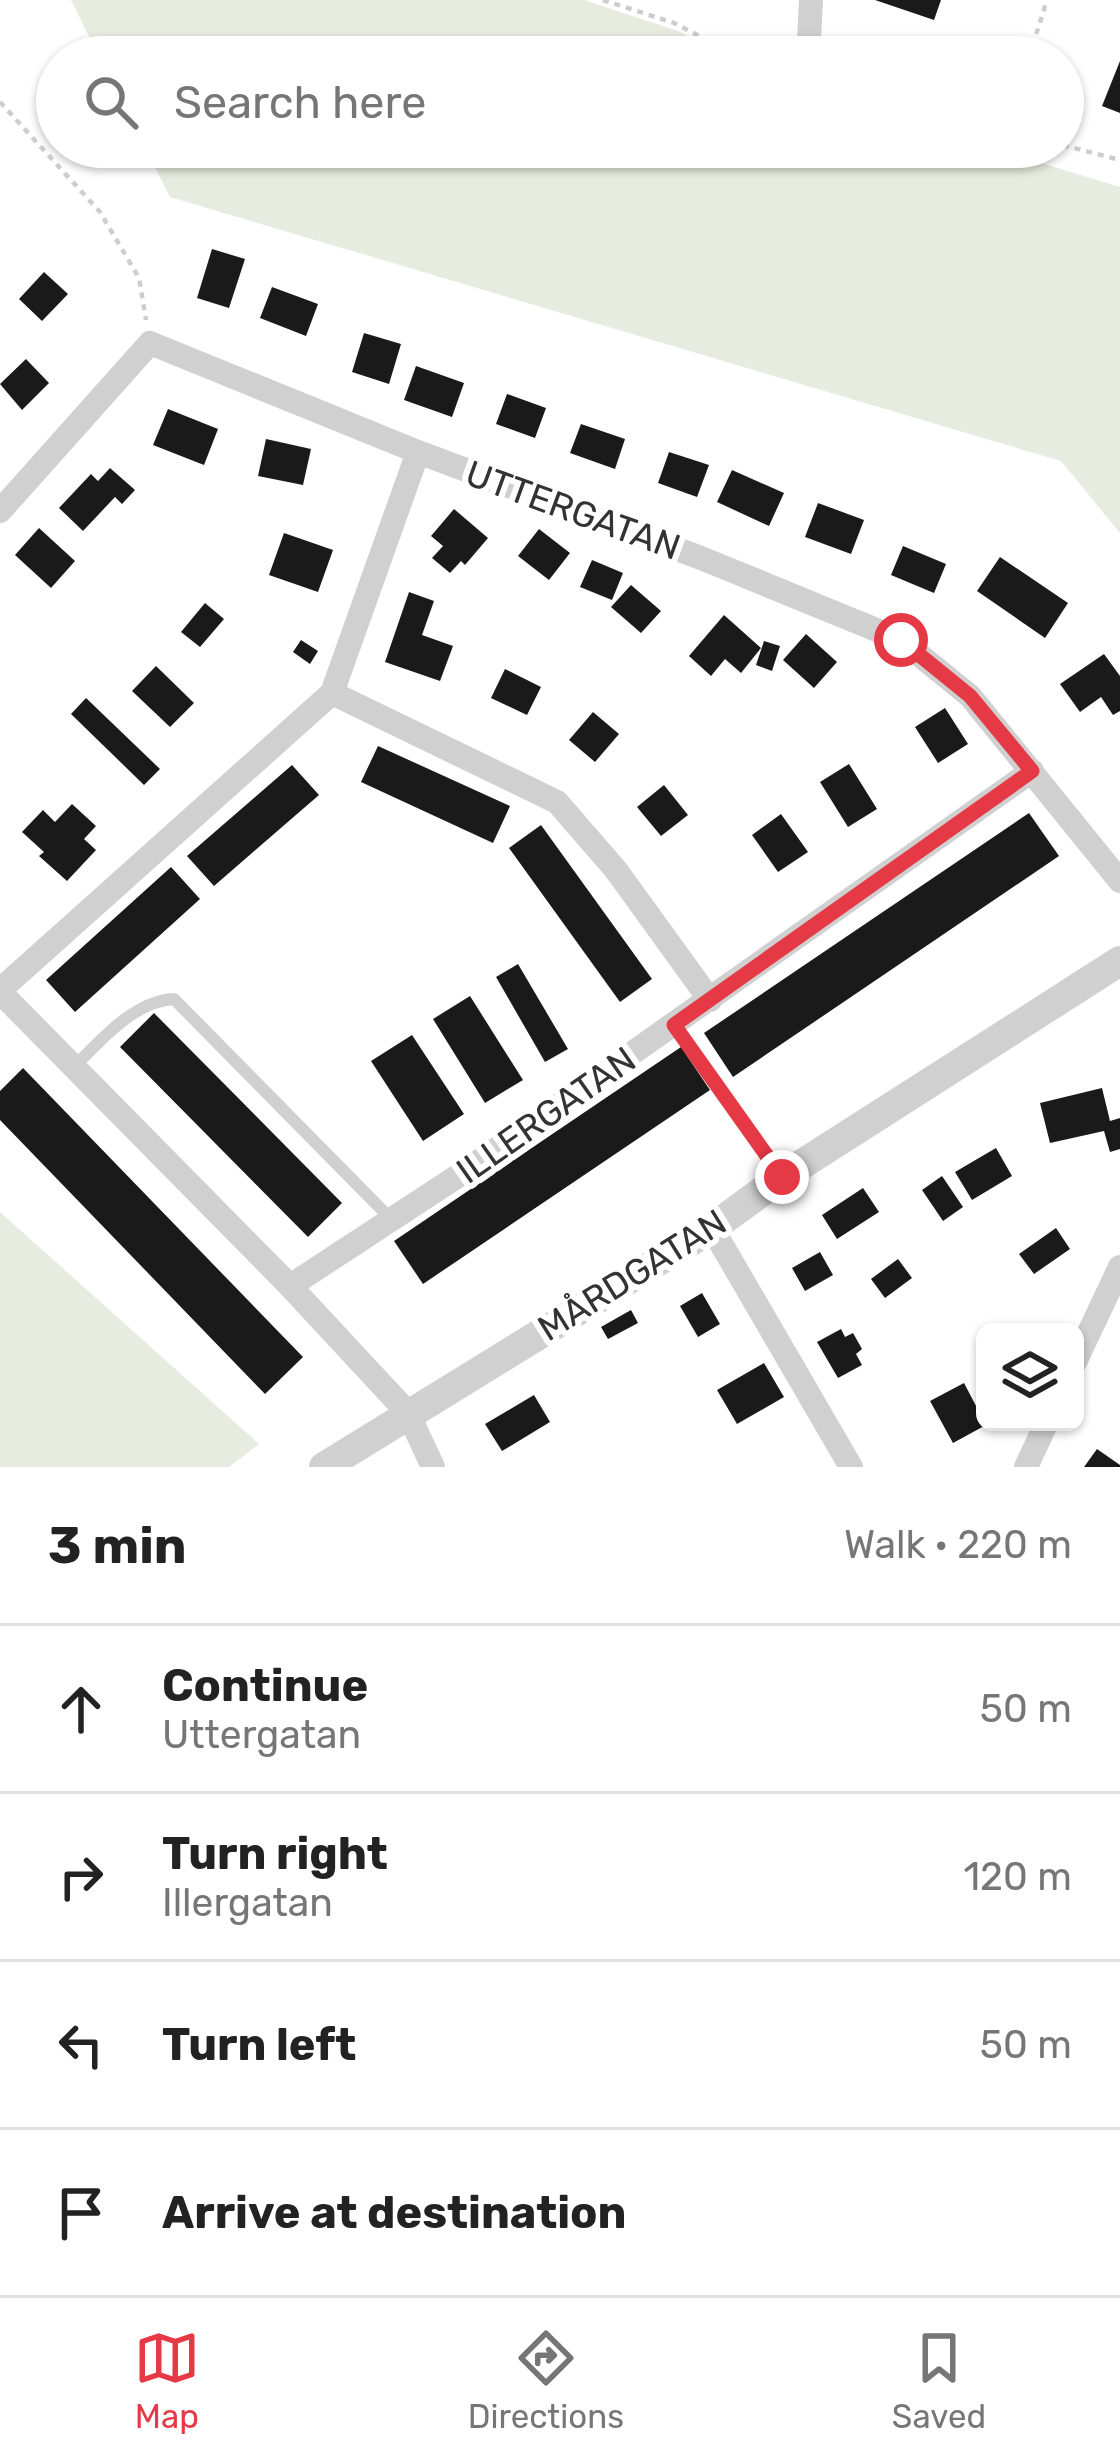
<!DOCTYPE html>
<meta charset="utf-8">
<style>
body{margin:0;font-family:Rubik,sans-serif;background:#f6f6f6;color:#222}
.controls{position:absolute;right:36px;bottom:36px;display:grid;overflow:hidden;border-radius:18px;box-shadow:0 3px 9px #0004}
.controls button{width:108px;height:108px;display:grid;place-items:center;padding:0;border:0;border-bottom:3px solid #e0e0e0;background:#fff;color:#222;font:60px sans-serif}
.stop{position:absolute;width:36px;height:36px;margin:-27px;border:9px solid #e63946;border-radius:50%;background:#fff}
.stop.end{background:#e63946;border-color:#fff;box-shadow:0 3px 12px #0008}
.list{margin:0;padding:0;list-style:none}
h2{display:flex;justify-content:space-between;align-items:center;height:156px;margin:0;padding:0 48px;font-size:51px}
h2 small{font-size:39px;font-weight:400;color:#767676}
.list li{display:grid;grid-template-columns:78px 1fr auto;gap:36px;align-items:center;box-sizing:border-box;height:168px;padding:0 48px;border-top:3px solid #e0e0e0}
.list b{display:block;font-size:45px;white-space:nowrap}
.list p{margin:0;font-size:39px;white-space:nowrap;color:#767676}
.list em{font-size:39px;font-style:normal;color:#767676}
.icon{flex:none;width:66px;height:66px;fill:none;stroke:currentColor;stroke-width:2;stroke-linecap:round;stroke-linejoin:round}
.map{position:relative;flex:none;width:1120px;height:1467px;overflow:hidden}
.search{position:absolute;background:#fff;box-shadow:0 3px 9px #0004;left:36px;right:36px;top:36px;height:132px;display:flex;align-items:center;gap:30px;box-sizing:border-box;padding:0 42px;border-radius:66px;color:#767676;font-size:45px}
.sheet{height:828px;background:#fff}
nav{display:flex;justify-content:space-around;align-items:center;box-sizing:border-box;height:168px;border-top:3px solid #e0e0e0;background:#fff;font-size:33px;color:#767676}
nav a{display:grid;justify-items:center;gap:6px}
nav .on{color:#e63946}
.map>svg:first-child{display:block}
.green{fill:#e6ecdf}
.building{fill:#1a1a1a}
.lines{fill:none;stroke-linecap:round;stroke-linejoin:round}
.path{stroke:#cdcdcd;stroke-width:4.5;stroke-dasharray:6 6;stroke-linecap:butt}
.service{stroke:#d0d0d0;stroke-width:12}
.minor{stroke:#d0d0d0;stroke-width:24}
.tertiary{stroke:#d0d0d0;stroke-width:30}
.route{stroke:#e63946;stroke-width:15}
.labels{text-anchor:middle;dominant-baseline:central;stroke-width:12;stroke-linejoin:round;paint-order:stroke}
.street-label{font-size:36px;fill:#333;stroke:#fff}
</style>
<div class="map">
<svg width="1120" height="1467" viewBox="0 0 1120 1467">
<rect width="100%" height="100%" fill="#fff"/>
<path class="green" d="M71 0H584L678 31 732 57H99Z
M145 147H989L1120 187V533L1061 461 170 197Z
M0 1212 259 1444 229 1467H0Z"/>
<path class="building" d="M875 0H941L934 20Z
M1120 61V113L1102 106Z
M212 249 245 259 229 308 197 298Z
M44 272 68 294 42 321 19 299Z
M272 287 318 304 306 336 260 318Z
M364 333 401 344 389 384 352 372Z
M26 359 49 383 22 410 0 384Z
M416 366 464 383 452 417 404 400Z
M507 394 546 408 535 438 496 424Z
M168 409 218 429 204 465 153 445Z
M581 424 625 439 615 469 570 453Z
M266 439 311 449 303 485 258 476Z
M669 452 709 465 697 497 658 483Z
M110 468 135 490 122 504 115 497 83 531 59 508 91 474 98 481Z
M732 470 784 493 769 526 717 502Z
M818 503 864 520 851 554 805 537Z
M454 509 488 538 465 565 461 561 450 573 432 558 443 546 431 536Z
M39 528 75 561 51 588 15 555Z
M539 529 570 553 549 580 518 556Z
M284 533 333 550 318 592 269 575Z
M903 546 946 564 934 593 891 575Z
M1000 557 1068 603 1045 638 977 591Z
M592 560 623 573 612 600 580 587Z
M631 585 661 611 641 633 611 607Z
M409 592 434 601 422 635 453 646 440 681 385 662Z
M205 603 224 619 200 647 181 632Z
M724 615 761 648 741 673 725 659 711 676 689 656Z
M806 634 837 662 814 688 783 660Z
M301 640 318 651 310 664 293 652Z
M764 641 780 646 772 671 756 665Z
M1104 654 1120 676V711L1113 715 1101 697 1080 712 1060 684Z
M156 666 194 703 170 727 132 691Z
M505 669 541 687 527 715 491 698Z
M86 698 160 769 144 785 71 714Z
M945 708 968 744 938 763 915 727Z
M593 712 619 734 595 762 569 740Z
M378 746 510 806 493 843 361 782Z
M849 764 877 809 848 827 820 782Z
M292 765 319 795 214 886 187 856Z
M664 785 688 815 661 836 637 807Z
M72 804 96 826 84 839 96 850 67 881 39 856 44 852 22 832 43 810 55 822Z
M1029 813 1059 856 733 1077 704 1033Z
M781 814 808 852 778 872 752 835Z
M541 825 652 979 620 1002 509 848Z
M171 867 200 899 75 1012 46 980Z
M518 964 568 1049 545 1062 496 977Z
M470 996 523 1080 485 1103 433 1019Z
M154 1013 342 1203 308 1237 120 1047Z
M412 1035 464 1114 423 1141 371 1061Z
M681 1047 710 1090 423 1284 394 1241Z
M23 1068 303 1357 265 1394 0 1120V1091Z
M1102 1088 1110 1121 1120 1118V1149L1110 1152 1104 1131 1050 1143 1040 1103Z
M996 1148 1012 1176 972 1200 955 1172Z
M942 1176 963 1207 943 1221 922 1190Z
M863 1188 879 1212 837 1239 822 1215Z
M1056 1228 1070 1249 1034 1274 1019 1254Z
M820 1252 833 1275 805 1291 792 1268Z
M898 1259 912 1278 885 1298 871 1279Z
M702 1293 720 1324 698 1337 680 1306Z
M631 1310 638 1323 608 1339 601 1327Z
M841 1329 845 1337 853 1333 862 1349 856 1354 862 1365 838 1378 817 1342Z
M764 1363 784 1397 737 1424 717 1390Z
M964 1383 986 1425 953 1443 930 1401Z
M534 1395 550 1422 502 1451 485 1424Z
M1097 1449 1120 1465V1467H1084Z"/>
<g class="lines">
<path class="path" d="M603 0 674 23 741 57
M1029 57 1047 0
M0 102 100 212 139 278 146 320
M1063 145 1120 160
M688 1044 768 1157"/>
<path class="service" d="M74 1067C101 1040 134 1001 174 999L391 1219"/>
<path class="minor" d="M809 40 811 0
M0 511 150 343 418 452 701 558 901 640 970 696 1120 881
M332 693 557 802 616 870 710 1000
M0 990 332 693 418 452
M0 992 290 1286 408 1413 433 1467
M712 1228 851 1467
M290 1286 461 1174 1032 771
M1075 1362 1120 1267
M1026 1467 1047 1422"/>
<path class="tertiary" d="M324 1467 712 1228 782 1177 1120 961"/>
</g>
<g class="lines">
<path class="route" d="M782 1177 674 1025 1032 771 970 696 901 640"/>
</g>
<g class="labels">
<g class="street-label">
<text transform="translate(573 510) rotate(20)">UTTERGATAN</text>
<text transform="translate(546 1115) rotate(-35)">ILLERGATAN</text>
<text transform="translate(632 1275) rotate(-32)">MÅRDGATAN</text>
</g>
</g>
</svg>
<div class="controls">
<button><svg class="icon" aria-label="layers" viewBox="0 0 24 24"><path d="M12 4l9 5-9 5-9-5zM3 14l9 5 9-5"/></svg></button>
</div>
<div class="stop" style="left:901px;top:640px"></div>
<div class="stop end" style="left:782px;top:1177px"></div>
<div class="search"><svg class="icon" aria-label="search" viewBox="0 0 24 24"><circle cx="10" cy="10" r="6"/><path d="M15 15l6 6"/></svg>Search here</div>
</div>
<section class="sheet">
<h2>3 min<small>Walk · 220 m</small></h2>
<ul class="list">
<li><svg class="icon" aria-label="ahead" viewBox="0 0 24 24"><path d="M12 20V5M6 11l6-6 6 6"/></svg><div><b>Continue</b><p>Uttergatan</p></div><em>50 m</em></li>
<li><svg class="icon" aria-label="right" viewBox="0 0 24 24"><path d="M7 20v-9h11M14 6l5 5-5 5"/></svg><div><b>Turn right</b><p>Illergatan</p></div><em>120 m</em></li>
<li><svg class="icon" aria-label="left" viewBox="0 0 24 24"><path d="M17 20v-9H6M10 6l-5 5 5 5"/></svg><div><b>Turn left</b></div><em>50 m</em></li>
<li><svg class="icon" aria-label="arrive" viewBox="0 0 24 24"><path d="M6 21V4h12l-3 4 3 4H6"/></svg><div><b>Arrive at destination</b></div></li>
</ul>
</section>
<nav>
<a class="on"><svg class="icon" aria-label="map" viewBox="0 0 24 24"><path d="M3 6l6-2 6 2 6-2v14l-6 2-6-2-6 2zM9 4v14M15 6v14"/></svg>Map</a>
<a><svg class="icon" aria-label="directions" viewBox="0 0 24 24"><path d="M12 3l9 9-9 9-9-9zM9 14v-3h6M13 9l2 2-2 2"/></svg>Directions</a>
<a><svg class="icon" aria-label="saved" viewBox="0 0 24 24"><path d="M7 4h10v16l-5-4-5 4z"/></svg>Saved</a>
</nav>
